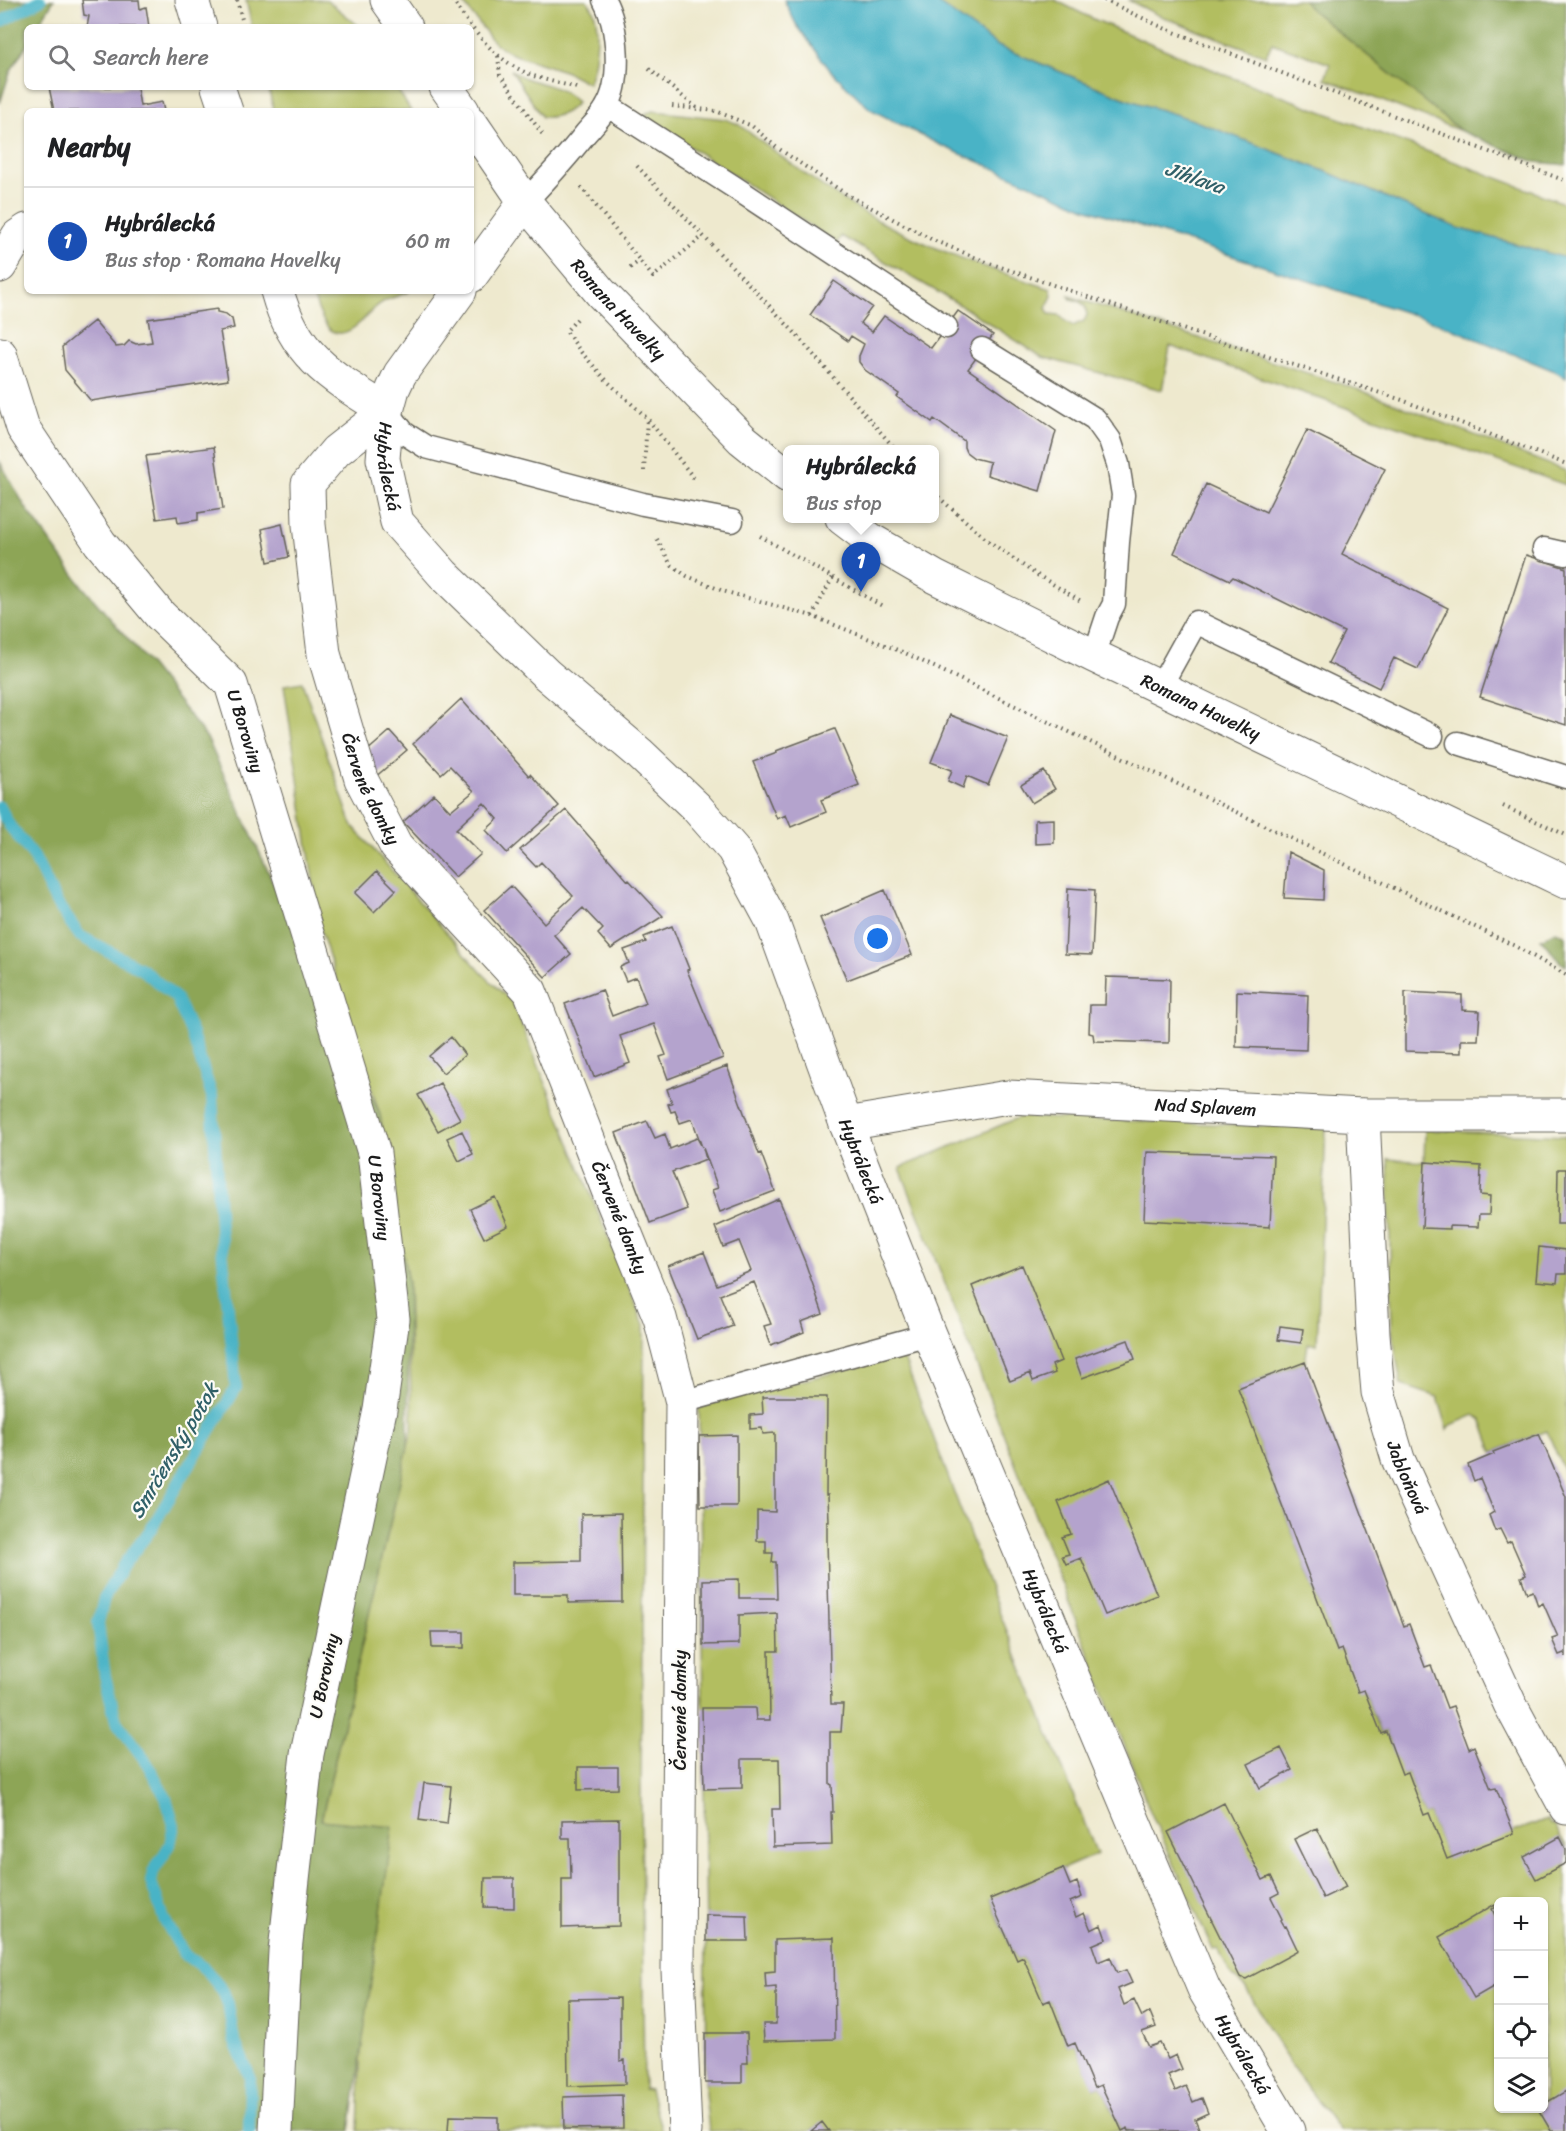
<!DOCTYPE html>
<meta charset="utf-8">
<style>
body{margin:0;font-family:Sriracha,sans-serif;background:#f2f2f2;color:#202124}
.controls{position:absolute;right:18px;bottom:18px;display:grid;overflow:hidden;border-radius:9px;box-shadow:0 2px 4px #0004}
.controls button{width:54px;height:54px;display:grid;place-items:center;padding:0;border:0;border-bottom:2px solid #e0e0e0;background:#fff;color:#202124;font:30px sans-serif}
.you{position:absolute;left:878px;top:939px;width:21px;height:21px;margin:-15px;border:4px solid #fff;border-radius:50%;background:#1a73e8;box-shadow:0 0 0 9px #1a73e833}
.badge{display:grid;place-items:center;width:39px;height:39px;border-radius:50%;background:#c8321e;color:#fff;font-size:20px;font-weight:700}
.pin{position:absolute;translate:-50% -50px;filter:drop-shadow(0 2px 3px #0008)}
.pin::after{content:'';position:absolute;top:32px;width:21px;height:18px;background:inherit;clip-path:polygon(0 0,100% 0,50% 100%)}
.popup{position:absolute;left:783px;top:445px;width:156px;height:78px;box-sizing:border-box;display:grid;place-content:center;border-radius:9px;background:#fff;filter:drop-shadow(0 2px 4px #0005);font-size:20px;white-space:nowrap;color:#757577}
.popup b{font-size:22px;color:#202124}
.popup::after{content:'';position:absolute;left:50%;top:100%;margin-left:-12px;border:12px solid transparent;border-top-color:#fff}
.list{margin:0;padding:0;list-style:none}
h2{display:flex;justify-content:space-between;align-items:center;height:78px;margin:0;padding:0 24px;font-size:26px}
h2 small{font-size:20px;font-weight:400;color:#757577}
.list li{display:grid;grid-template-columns:39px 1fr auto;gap:18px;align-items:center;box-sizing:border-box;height:108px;padding:0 24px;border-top:2px solid #e0e0e0}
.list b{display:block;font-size:22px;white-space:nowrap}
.list p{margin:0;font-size:20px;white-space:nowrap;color:#757577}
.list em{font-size:20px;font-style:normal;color:#757577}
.icon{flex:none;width:33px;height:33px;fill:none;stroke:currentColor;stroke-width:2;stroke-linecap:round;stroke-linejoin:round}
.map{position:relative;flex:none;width:1566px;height:2131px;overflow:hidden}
.search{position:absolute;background:#fff;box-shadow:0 2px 4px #0004;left:24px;top:24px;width:450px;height:66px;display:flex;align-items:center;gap:15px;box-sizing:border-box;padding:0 21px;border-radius:9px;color:#757577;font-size:22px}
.panel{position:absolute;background:#fff;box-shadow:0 2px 4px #0004;left:24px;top:108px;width:450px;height:186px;border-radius:9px}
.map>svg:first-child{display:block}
.green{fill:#b2be60;stroke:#676d3e;stroke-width:1.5;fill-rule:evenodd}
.forest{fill:#8da556;stroke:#546039;stroke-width:1.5}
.water{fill:#48b3c6;stroke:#326871;stroke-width:1.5}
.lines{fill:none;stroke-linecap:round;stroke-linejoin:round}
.stream{stroke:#48b3c6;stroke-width:12}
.building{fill:#b4a3cd}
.service-casing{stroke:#66645a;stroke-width:25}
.minor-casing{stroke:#66645a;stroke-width:35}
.tertiary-casing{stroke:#66645a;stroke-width:35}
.path{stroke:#66645a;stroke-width:4;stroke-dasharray:1.5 4.5;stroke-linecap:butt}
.service{stroke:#fff;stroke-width:22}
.minor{stroke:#fff;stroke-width:33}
.tertiary{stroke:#fff;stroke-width:33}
.labels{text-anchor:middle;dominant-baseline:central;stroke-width:4.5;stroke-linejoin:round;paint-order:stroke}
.street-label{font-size:18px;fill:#1c1c1c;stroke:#fdfcf7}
.water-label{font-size:20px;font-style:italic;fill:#306068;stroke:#fdfcf7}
</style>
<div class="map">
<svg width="1566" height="2131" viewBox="0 0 1566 2131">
<rect width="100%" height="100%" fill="#fdfcf7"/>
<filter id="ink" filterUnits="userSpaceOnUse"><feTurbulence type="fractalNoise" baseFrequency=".0167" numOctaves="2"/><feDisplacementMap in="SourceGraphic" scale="12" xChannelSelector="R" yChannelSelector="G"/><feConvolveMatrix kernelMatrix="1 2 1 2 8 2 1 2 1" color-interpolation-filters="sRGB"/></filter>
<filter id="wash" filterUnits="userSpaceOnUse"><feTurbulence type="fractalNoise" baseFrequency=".008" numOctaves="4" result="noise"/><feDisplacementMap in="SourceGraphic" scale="24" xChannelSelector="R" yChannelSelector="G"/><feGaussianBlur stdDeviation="1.35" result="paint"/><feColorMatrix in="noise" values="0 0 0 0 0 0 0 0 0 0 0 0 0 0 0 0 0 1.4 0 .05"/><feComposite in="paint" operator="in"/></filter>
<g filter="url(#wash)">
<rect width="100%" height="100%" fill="#eee9ce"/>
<path class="green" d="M246 0H327L360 27H252Z
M461 0H587C589 4 593 8 594 12 600 28 596 69 588 83L567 72 512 54 495 44Z
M934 0H1055L1091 18 1223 74 1566 204V258L1458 228 1327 172 1190 119 1126 99 998 46Z
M1128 0H1304L1308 7 1461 131 1325 79 1330 64 1272 43 1266 56 1158 15Z
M511 70C532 86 555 80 577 102 568 114 557 118 542 117Z
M268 87H396L411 111H274Z
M653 111 725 119 738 124C784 158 830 195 881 222 935 251 993 270 1051 289L1052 296 1046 308 1049 314 1059 315 1064 320 1073 326 1084 321 1087 315 1085 306 1079 301 1071 299 1069 296 1363 391 1566 471V485L1170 346 1162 390 1042 357 962 306 841 236 837 243 646 118V113Z
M311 291H409C401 296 391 297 383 302 375 306 368 315 362 321 329 352 322 318 311 291Z
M302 682 352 825 482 973 513 1003 644 1325 641 1804 644 2089 650 2090 662 2131H358L361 2036 392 1827 321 1821 412 1429 408 1284 380 1115 320 928 284 685Z
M1020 1117 1326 1128 1317 1344H1308L1305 1362 1238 1388 1337 1651 1342 1649 1364 1690 1380 1733 1386 1731 1403 1774 1408 1772 1424 1815 1429 1813 1447 1858 1547 1819 1551 1825 1554 1824 1566 1845V2131H1340L1290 2064 1246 1988 1231 1975 1218 1949 1213 1950 1150 1811 900 1168ZM1498 1902H1544V2108H1498Z
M1425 1130 1566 1136V1476L1547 1431 1493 1452 1481 1419 1474 1415 1451 1425 1448 1430 1438 1397 1401 1385 1392 1330 1388 1159 1424 1162Z
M903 1356 994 1599 1097 1854 990 1900 1017 1960 1023 1957 1043 2003 1050 2000 1068 2045 1075 2043 1095 2088 1101 2085 1122 2131 1128 2128 1129 2131H829L822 2123 810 2131H709L705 2094 706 1941 699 1408 721 1400Z"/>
<path class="forest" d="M0 0H54L37 27H27V44L10 72 0 103Z
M1304 0H1566V165L1535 162 1461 131 1308 7Z
M0 462 26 508 82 586 142 655 207 738 380 1115 408 1284V1446L321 1820 393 1827 350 2131H0Z
M1556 931 1566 936V966L1560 962 1541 939Z"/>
<path class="water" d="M784 0H934L998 46 1126 99 1190 119 1327 172 1458 228 1566 258V378L1557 372 1438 323 1085 208 938 144 870 109 830 70 796 24Z"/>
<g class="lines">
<path class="stream" d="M0 22 40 0
M0 807 9 825 34 857 56 902 80 936 143 970 176 998 192 1034 212 1096 220 1228 236 1388 149 1532 124 1564 104 1598 98 1623 105 1676 116 1721 147 1763 166 1798 174 1825 170 1845 153 1872 151 1882 164 1919 184 1954 205 1969 223 1991 228 2004 234 2040 250 2077 249 2131"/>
</g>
<g id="blocks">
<path class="building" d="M82 0H139L140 9 146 7 149 27H87L89 16 84 15Z
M49 87H137L140 106 162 102 164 111H54Z
M834 281 872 307 860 323 872 332 884 316 931 348 958 311 993 335 968 369 1056 431 1040 491 987 475 990 462 974 458 966 452 964 447V441L934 419 932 422 897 397 899 394 865 370 859 362V356L864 344 851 336 848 341 810 315Z
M217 309V312L226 314 232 319 234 328 220 331 228 380 91 401 65 370 62 347 94 321 116 347 124 346 129 341 136 344 152 342 148 319Z
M1307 430 1385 469 1342 554 1448 608 1418 669 1394 658 1379 688 1328 663 1344 632 1233 577 1230 580 1174 553 1206 484 1266 512Z
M214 447 223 509 198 513V520L178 523 177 516 157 519 146 456Z
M282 524 289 557 268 562 262 529Z
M1526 555 1566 568V725L1480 697Z
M461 699 529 776 530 774 559 806 507 853 486 830 498 819 484 803 456 829 481 854 455 877 403 822 434 794 450 811 474 791 450 766 441 774 413 744Z
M950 715 1008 738 988 785 967 776 963 788 948 781 952 770 931 762Z
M835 729 859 785 821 800 826 812 791 827 786 815 777 819 753 762 777 753 776 751Z
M390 731 407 750 374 778 366 752Z
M1044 771 1055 789 1032 803 1021 785Z
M566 810 628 881 629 880 663 916 611 949 598 934 603 929 583 908 554 935 571 954 545 977 484 910 511 886 544 923 573 896 541 862 536 867 520 850Z
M1054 819V843L1035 844V820Z
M1288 852 1324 870 1323 900 1284 898Z
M377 871 396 890 374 912 355 893Z
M1068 888 1095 890 1092 955 1065 954Z
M885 890 912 955 847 980 820 918Z
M672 926 689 969 687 970 723 1058 668 1079 660 1057 666 1055 654 1024 620 1036 630 1063 594 1077 565 1004 602 990 612 1016 646 1003 636 977 626 981 620 967 629 963 624 950 646 942 644 937Z
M1106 977 1170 979 1169 1043 1094 1041 1093 1034 1089 1033 1090 1005H1105Z
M1237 991 1308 995 1306 1050 1236 1047Z
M1405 992 1462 995V1010L1480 1011 1478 1040H1461V1053L1405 1051Z
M451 1037 465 1055 443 1073 429 1056Z
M727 1066 759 1154 761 1153 775 1191 720 1212 712 1190 718 1188 703 1148 706 1159 672 1172 687 1209 650 1223 616 1133 647 1121 655 1138 665 1134 670 1149 697 1138 702 1147 692 1119 680 1123 675 1111 671 1112 668 1104 672 1103 667 1089Z
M440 1083 460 1119 438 1131 418 1095Z
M462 1131 473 1154 459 1161 447 1138Z
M1147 1152 1273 1156 1270 1227 1144 1220Z
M1425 1162 1481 1166 1480 1195 1490 1196 1489 1215H1479L1478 1227 1449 1226V1229L1422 1228Z
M1558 1169H1566V1224H1557Z
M495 1197 508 1226 484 1238 470 1209Z
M779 1199 805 1262 823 1314 801 1322 804 1332 771 1345 764 1326 771 1324 754 1282 720 1295 733 1326 697 1339 668 1266 704 1252 717 1285 751 1271 739 1241 723 1247 715 1227Z
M1539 1247 1566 1250V1274H1558L1557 1283 1536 1281Z
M1022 1265 1061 1361 1052 1365 1055 1373 1033 1381 1030 1373 1010 1381 972 1286Z
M1280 1326 1303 1329 1301 1343 1278 1340Z
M1128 1340 1135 1359 1082 1378 1075 1359Z
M1305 1362 1404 1626 1409 1624 1425 1667 1431 1665 1447 1708 1453 1706 1469 1749 1474 1746 1491 1789 1496 1788 1514 1833 1447 1859 1429 1813 1424 1815 1408 1772 1402 1774 1386 1731 1381 1733 1364 1690 1358 1692 1342 1649 1337 1651 1238 1388Z
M762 1397H827L826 1495H828L829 1522H827V1539L831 1704H843L841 1732H830V1784L832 1785 833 1812H831L832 1845 773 1847 772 1809H780L779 1759H742V1788L704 1789 702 1708H755L756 1720H770L769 1651H778L777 1613 739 1615V1644L703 1645V1580L739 1579V1598H777L776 1562H772L773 1553H766V1541H757V1511L775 1512V1433L763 1434 762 1428 750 1429V1415L763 1414Z
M1539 1434 1566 1497V1657L1564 1653 1559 1655 1552 1639 1558 1637 1543 1603 1538 1606 1533 1591 1527 1593 1521 1577 1526 1575 1511 1541 1507 1543 1500 1529 1495 1531 1489 1515 1494 1512 1480 1478 1474 1481 1468 1465 1494 1454 1493 1452Z
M737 1435V1506H700L699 1436Z
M1109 1479 1157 1595 1105 1615 1081 1558 1066 1564 1062 1556 1069 1554 1062 1537 1071 1534 1058 1502Z
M621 1513 622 1602 568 1603V1595H513V1562L581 1561V1514Z
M431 1632H464V1648H432Z
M1281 1748 1292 1770 1260 1788 1248 1764Z
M578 1767H618V1789L578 1790Z
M424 1783 451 1786 447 1824 419 1820Z
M1224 1803 1263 1880 1271 1876 1279 1893 1271 1897 1282 1919 1280 1920 1284 1927 1286 1926 1298 1951 1246 1979 1240 1977 1168 1832Z
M619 1819V1926L562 1928V1879H571L570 1838H562V1820Z
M1317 1828 1346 1887 1323 1898 1294 1839Z
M1560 1837 1566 1849V1863L1536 1879 1524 1857Z
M1063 1868 1070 1885 1077 1882 1082 1897 1070 1902 1076 1917 1084 1913 1091 1930 1101 1925 1106 1939 1092 1945 1098 1962 1110 1957 1117 1973 1126 1970 1132 1983 1118 1989 1124 2005 1134 2000 1142 2017 1150 2012 1156 2027 1142 2032 1149 2047 1160 2043 1168 2059 1176 2055 1182 2069 1168 2075 1175 2091 1186 2086 1193 2102 1202 2098 1208 2113 1195 2119 1200 2131H1129L1128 2128 1122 2131 1101 2085 1094 2088 1075 2043 1068 2046 1050 2000 1043 2003 1023 1957 1017 1960 990 1899Z
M485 1878H514V1908L484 1907Z
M1495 1904 1496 1906 1492 1909 1498 1921V1984L1474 1998 1439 1937Z
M706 1915 747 1916 748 1941H706Z
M834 1938 835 2039 764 2041 763 2024H776V1987L766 1988 765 1972 775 1971V1940Z
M620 1998V2061L625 2060V2084L568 2086 567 1999Z
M705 2033H747L748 2063H742V2083H705Z
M1566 2091V2131H1551L1538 2109H1544V2104Z
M622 2095 623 2128 564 2129 563 2097Z
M449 2116 498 2117V2131H448Z
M822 2122 829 2131H811Z"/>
</g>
</g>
<g filter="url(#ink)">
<use href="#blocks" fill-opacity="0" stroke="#66645a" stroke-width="1.5"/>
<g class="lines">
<defs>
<path id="service" d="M608 106 734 187 946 327
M525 202C546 180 567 157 586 133 593 125 601 117 606 108 623 81 618 26 604 0
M982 349 1095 419 1110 440 1118 464 1123 495 1118 542 1114 604 1107 617 1094 656
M387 411 404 433 426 447 643 504 732 521
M1544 549 1566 554
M1160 687 1196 622 1432 736
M1458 743 1566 777
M682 1402 929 1334"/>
<g id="minor">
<path d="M192 0 200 27"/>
<path d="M218 87 226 111"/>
<path d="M0 266 18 236 27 230"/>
<path id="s1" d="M277 291C295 357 332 377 387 411L336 451 308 484 309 525 324 654 361 779 396 846 530 991 608 1190 660 1318 682 1402 678 1970 685 2131"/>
<path id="s2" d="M0 354 23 428 100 543 160 615 231 684 374 1153 393 1319 380 1410 307 1754 285 1951 276 2131"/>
<path id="s3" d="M1363 1115 1373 1334 1378 1392 1398 1459 1510 1704 1566 1808"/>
<path id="s4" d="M846 1124 1008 1097 1363 1115H1566"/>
</g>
<g id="tertiary">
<path d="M387 0 406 27"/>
<path d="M446 87 463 111"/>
<path id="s5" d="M471 123 525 202 601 293 742 439 788 476"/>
<path d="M471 276 525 202"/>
<path id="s6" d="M460 291 400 374 393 389 387 411 383 459 397 522 443 574 546 674 639 753 696 807 733 849 772 921 846 1124 929 1334 1204 1989 1288 2131"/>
<path id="s7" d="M842 518 871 540 935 577 1094 656 1566 882"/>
</g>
</defs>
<use href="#service" class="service-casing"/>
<use href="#minor" class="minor-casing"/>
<use href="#tertiary" class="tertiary-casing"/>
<path class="path" d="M237 0 244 27
M452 0C473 30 493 59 529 74 545 81 563 83 579 89
M1104 0 1166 29 1566 181
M498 56 500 75 543 135
M649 69 697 108
M672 106 716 111 752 126 776 147 849 196 933 240 989 263 1167 324 1402 400 1566 464
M637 166 794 332 896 450
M581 187 653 277 702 237
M630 268 639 261
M577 319 566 331 581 352 608 382 647 418 696 481
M644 471 647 418
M934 493 987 540 1034 573 1081 601
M760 536 884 607
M657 539 671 565 687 576 723 591 812 616 905 653 1515 946 1566 975
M812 616 833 577
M1503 806 1566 835"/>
<use href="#service" class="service"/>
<use href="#minor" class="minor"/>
<use href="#tertiary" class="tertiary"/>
</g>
</g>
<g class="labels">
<g class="street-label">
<text stroke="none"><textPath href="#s5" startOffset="238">Romana Havelky</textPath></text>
<text stroke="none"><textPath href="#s6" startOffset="198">Hybrálecká</textPath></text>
<text stroke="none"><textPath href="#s7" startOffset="406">Romana Havelky</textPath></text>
<text stroke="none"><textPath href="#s2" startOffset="458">U Boroviny</textPath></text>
<text stroke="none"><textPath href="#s1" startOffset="590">Červené domky</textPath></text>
<text stroke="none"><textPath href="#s4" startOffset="362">Nad Splavem</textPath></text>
<text stroke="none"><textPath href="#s6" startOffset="1062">Hybrálecká</textPath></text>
<text stroke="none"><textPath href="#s2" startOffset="944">U Boroviny</textPath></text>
<text stroke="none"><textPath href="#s1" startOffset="1094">Červené domky</textPath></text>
<text stroke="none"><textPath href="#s3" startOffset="368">Jabloňová</textPath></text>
<text stroke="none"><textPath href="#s6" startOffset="1548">Hybrálecká</textPath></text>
<text transform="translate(324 1676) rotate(-78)">U Boroviny</text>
<text transform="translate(680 1710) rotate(-90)">Červené domky</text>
<text stroke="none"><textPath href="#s6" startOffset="2034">Hybrálecká</textPath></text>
</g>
<g class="water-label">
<text transform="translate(1195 178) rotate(19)">Jihlava</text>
<text transform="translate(174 1451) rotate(-59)">Smrčenský potok</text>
</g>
</g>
</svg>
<div class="controls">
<button>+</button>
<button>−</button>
<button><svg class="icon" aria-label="locate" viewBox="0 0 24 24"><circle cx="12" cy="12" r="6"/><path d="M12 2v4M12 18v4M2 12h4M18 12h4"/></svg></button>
<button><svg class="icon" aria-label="layers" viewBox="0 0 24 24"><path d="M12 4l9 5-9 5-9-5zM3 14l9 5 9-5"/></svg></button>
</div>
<div class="you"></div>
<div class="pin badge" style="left:861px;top:592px;background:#1a4fb4">1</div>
<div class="popup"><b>Hybrálecká</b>Bus stop</div>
<div class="search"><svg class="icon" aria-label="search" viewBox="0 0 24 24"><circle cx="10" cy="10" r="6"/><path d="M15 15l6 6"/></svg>Search here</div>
<section class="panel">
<h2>Nearby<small></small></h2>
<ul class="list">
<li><span class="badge" style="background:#1a4fb4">1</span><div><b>Hybrálecká</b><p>Bus stop · Romana Havelky</p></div><em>60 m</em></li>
</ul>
</section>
</div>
